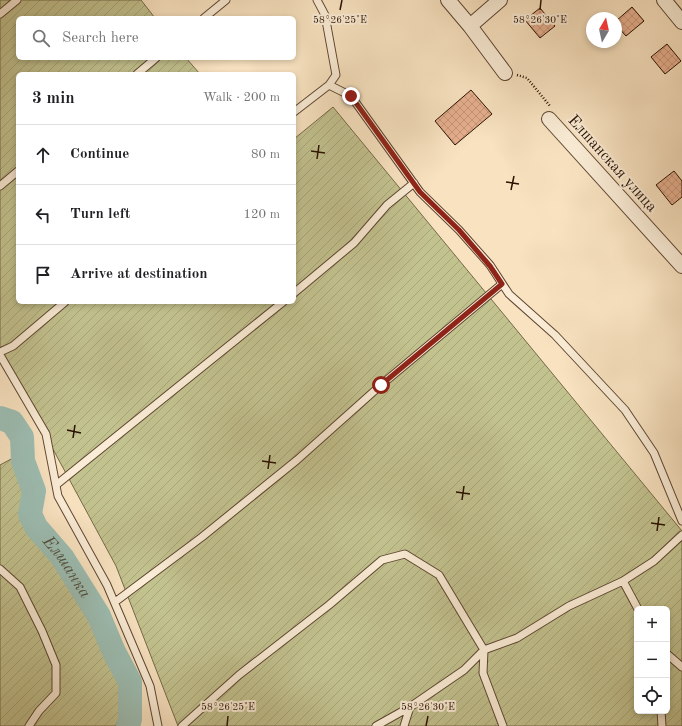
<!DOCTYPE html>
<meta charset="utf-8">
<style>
body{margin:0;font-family:"Old Standard TT",serif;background:#f2f2f2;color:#202124}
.controls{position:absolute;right:12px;bottom:12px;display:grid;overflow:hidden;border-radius:6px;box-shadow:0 2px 6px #0003}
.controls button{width:36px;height:36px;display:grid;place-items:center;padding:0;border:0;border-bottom:1px solid #e0e0e0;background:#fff;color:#202124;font:20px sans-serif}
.compass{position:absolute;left:586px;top:12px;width:36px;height:36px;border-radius:50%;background:#fff;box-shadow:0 2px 6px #0003;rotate:9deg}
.stop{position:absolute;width:12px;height:12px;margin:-9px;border:3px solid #8f2418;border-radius:50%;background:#fff}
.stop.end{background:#8f2418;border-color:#fff;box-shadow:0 1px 4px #0008}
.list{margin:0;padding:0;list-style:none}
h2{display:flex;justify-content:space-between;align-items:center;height:52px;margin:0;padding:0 16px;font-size:17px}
h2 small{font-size:13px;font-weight:400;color:#757577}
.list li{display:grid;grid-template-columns:26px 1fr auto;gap:12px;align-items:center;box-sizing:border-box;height:60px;padding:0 16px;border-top:1px solid #e0e0e0}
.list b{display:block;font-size:15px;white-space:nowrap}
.list em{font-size:13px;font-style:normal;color:#757577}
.icon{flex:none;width:22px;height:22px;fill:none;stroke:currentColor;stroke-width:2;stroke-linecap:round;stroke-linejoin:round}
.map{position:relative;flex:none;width:682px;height:726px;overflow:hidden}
.search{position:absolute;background:#fff;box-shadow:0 2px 6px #0003;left:16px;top:16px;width:280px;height:44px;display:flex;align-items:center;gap:10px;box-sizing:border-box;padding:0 14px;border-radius:6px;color:#757577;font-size:15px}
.panel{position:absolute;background:#fff;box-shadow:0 2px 6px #0003;left:16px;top:72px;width:280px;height:232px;border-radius:6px}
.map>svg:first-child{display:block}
.garden{fill:url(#garden-furrows);stroke:#766a48;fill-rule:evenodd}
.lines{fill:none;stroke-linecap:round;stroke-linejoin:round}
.river{stroke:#9dbeb3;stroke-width:24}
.building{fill:url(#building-cross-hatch);stroke:#2a1101}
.lane-casing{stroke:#5e4531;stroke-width:9}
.street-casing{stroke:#5e4531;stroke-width:16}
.path{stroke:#2a1101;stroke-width:2.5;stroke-dasharray:1 2;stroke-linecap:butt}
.lane{stroke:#faecd6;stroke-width:7}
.street{stroke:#faecd6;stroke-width:14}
.route{stroke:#8f2418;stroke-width:5}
.ticks{fill:none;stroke:#2a1101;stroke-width:1.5}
.labels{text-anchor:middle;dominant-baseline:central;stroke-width:4;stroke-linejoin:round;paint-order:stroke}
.street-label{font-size:16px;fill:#2a1101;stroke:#faecd6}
.water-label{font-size:17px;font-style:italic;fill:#524e3f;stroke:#faecd6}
.ticks-label{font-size:10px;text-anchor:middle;fill:#2a1101;stroke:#faecd6;stroke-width:4;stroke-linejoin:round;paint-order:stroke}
</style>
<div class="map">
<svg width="682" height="726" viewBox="0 0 682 726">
<defs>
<pattern id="garden-furrows" width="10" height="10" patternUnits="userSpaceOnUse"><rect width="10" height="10" fill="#c2c28f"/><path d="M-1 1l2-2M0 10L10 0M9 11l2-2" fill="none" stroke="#a7a67a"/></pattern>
<pattern id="building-cross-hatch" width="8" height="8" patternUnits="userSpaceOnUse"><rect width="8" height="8" fill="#e6af8e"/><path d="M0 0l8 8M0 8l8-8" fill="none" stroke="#c59679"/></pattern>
</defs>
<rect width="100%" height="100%" fill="#f8e2c0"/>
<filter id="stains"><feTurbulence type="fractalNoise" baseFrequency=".005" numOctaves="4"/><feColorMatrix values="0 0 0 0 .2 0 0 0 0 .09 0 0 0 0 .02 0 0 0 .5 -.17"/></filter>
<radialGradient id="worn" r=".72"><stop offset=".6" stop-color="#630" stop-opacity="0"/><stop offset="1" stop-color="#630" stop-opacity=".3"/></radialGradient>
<path class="garden" d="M0 0H141L155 18H18V58H186L200 74H18V302H294V139L333 107 682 531V726H178L116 566 0 351ZM637 609H667V711H637Z
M13 458 127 698 116 726H0V465Z"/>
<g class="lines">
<path class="river" id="s1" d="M0 418 12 422 22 437 23 461 34 491 30 514 36 527 62 557 99 616 114 652 130 682V719L128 726"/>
</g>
<path class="building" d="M632 7 644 21 626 36 616 25V21Z
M540 8 555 26 540 38 525 20Z
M667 44 681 61 665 74 651 57Z
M471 90 492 114 455 145 435 121Z
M674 171 682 181V197L672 205 656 185Z"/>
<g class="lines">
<defs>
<path id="lane" d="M317 0 325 15 336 75 329 85 351 96 420 192 459 230 490 265 509 294 555 335 625 410 654 453 682 521
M0 14 17 0
M204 18 226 0
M137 74 156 58
M294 112 329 85
M0 186 18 171
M294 293 354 243 387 205 414 183
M0 352 13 346 65 302
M0 355 46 434 58 496 107 585 150 686 158 726
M56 485 283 302
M0 569 20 587 42 631 56 665V693L39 711 29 726
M623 581 638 609
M115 602 202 537 297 460 381 385 502 284
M667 654 682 667
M661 711 662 726
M182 726 239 675 329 605 382 560 405 554 439 575 484 650 483 673 503 726
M376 726 410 707 464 670 484 650 517 638 569 606 623 581 654 561 682 535
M404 726 410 707"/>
<path id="street" d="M448 0 470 26 505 73
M664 0 682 22
M470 26 500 0
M549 119 682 266"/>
</defs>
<use href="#lane" class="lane-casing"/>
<use href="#street" class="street-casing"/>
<path class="path" d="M517 75 527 78 550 106"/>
<use href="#lane" class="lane"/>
<use href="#street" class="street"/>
</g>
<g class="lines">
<path class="route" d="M351 96 420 192 459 230 490 266 502 284 381 385"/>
</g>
<path class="ticks" d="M340 10 342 0M540 10 541 0M311 151 325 153M317 159 319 145M506 182 519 184M511 190 514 176M67 430 81 433M73 438 75 425M262 461 276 463M268 469 270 455M456 492 470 494M462 500 464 486M651 523 665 525M657 531 659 517M227 726 228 716M426 726 428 716"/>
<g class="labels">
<g class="street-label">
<text transform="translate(612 164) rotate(48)">Елшанская улица</text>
</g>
<g class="water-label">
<text stroke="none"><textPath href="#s1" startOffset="175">Елшанка</textPath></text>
</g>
</g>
<g class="ticks-label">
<text x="340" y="23">58°26'25"E</text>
<text x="540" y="23">58°26'30"E</text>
<text x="228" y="710">58°26'25"E</text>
<text x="428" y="710">58°26'30"E</text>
</g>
<rect width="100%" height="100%" filter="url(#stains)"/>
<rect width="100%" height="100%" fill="url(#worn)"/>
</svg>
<div class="controls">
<button>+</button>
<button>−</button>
<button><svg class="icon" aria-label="locate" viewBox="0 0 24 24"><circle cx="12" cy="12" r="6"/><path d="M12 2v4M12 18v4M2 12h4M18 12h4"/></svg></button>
</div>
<svg class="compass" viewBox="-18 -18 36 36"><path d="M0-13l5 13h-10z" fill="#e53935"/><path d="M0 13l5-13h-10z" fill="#757577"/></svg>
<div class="stop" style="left:381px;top:385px"></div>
<div class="stop end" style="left:351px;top:96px"></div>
<div class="search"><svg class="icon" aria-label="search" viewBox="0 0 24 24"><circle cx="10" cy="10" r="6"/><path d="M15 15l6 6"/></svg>Search here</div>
<section class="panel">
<h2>3 min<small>Walk · 200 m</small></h2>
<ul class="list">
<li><svg class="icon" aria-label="ahead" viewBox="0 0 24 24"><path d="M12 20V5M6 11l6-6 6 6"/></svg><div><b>Continue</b></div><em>80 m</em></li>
<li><svg class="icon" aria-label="left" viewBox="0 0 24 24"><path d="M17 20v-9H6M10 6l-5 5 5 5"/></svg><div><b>Turn left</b></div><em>120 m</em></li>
<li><svg class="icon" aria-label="arrive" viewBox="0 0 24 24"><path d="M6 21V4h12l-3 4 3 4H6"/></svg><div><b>Arrive at destination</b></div></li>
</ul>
</section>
</div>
